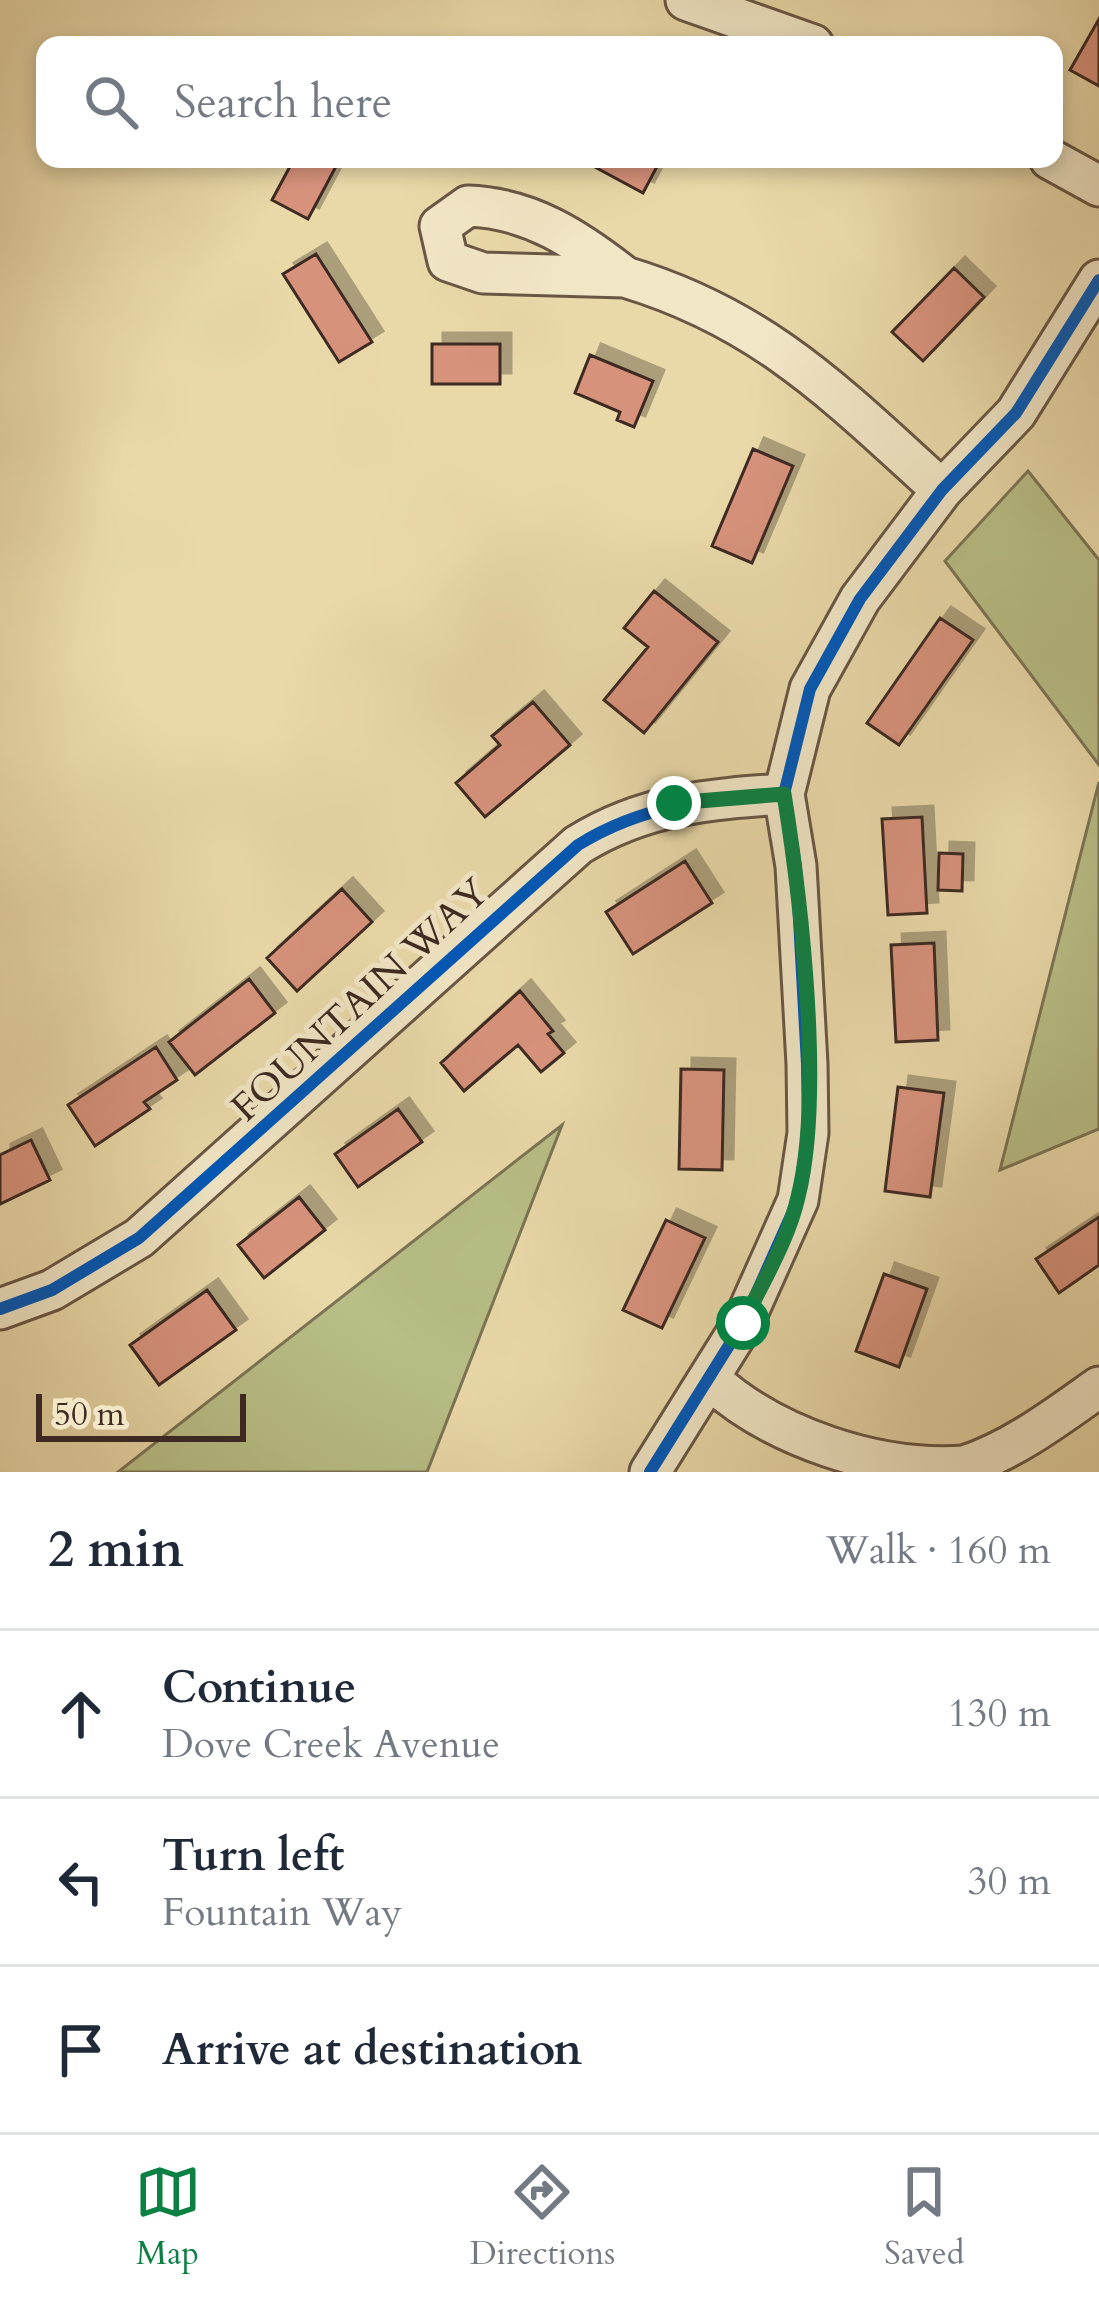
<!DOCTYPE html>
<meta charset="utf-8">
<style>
body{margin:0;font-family:Cardo,serif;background:#f6f6f7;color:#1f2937}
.scale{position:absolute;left:36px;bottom:30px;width:210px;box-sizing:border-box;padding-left:12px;border:6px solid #3e2a22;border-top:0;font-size:33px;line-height:42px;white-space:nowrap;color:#3e2a22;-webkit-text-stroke:9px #f1e6c6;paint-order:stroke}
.stop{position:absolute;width:36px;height:36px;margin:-27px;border:9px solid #0b8043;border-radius:50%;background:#fff}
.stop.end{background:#0b8043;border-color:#fff;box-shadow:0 3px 12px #0008}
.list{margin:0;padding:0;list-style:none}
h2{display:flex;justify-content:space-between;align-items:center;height:156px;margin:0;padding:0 48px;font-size:51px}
h2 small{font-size:39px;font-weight:400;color:#747a83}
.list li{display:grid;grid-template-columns:78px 1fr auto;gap:36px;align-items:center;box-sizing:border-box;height:168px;padding:0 48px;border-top:3px solid #e0e1e3}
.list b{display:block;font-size:45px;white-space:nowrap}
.list p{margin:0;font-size:39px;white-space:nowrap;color:#747a83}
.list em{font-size:39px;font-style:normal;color:#747a83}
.icon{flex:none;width:66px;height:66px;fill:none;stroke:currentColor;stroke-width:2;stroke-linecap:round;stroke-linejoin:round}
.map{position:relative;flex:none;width:1099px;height:1472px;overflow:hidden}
.search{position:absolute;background:#fff;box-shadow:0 6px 18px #0003;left:36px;right:36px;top:36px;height:132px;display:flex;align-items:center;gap:30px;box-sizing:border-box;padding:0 42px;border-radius:24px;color:#747a83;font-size:45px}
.sheet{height:660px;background:#fff}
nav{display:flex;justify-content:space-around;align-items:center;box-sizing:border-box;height:168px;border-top:3px solid #e0e1e3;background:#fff;font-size:33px;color:#747a83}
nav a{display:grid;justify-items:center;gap:6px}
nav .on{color:#0b8043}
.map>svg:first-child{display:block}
.green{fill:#b8be86;stroke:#7b7454;stroke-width:3}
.building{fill:#d7927b;stroke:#3e2a22;stroke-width:3;filter:url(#shadow)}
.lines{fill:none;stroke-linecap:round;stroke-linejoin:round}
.minor-casing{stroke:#695644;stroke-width:45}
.minor{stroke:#f1e6c6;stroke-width:39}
.cycleway-casing{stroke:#f1e6c6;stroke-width:20}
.cycleway{stroke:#0057b8;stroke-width:12}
.route{stroke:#0b8043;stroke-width:15}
.labels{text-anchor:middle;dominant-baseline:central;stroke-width:10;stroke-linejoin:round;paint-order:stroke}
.street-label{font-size:39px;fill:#3e2a22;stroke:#f1e6c6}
</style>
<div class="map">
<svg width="1099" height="1472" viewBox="0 0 1099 1472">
<defs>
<filter id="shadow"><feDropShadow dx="11" dy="-11" stdDeviation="0" flood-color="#0004"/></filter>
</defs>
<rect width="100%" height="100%" fill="#e9d8a8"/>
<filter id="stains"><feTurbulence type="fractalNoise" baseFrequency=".00167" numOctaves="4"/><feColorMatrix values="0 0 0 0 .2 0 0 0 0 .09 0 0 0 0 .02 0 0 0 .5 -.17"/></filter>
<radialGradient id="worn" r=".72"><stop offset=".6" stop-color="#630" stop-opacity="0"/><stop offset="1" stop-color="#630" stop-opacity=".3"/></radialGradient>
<path class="green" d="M1028 471 1099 560V765L945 561Z
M1099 782V1129L1000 1170Z
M562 1125 427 1472H118Z"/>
<path class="building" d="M1099 19V86L1070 70Z
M294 159H340L308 219 272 200Z
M580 159H661L643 193Z
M316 254 372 342 339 362 283 274Z
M954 268 984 297 923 361 892 332Z
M432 344H500V384H432Z
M590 355 653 381 634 427 617 420 620 412 575 393Z
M753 449 793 466 752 563 712 546Z
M654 591 718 642 644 733 604 700 648 647 624 628Z
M940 618 973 640 899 745 867 723Z
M533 702 570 745 485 817 456 783 500 745 492 736Z
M922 817 927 913 888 915 882 819Z
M939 853 963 854 962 891 938 890Z
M685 861 712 903 633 954 606 912Z
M342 889 372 922 297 991 267 958Z
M934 943 938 1040 896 1042 891 945Z
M249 979 275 1013 195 1075 169 1042Z
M520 991 553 1031 548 1034 564 1053 541 1072 518 1045 464 1091 441 1063Z
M156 1047 177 1080 144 1102 150 1109 95 1146 68 1105Z
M681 1069 724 1070 722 1170 679 1169Z
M898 1087 944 1093 930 1197 885 1191Z
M398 1109 422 1142 358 1187 335 1154Z
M31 1140 50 1180 0 1204V1155Z
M299 1197 325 1230 264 1278 238 1245Z
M1099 1217V1265L1059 1293 1036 1259Z
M666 1220 705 1238 662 1328 623 1310Z
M884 1274 927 1289 899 1367 856 1351Z
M207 1290 236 1330 159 1385 130 1345Z"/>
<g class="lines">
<defs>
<path id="minor" d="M686 0 813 45
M1050 159 1099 186
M468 206C530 208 578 240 625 277L483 273 448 261 440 226Z
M625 277C765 319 838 396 942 490
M0 1309 52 1290 139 1238 578 845C644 804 709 799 784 794
M712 1381C774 1437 877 1472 964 1466 1012 1451 1058 1416 1099 1387
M650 1472 743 1323 798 1200 808 1133 807 1064 796 866 784 794 810 689 860 599 942 490 1016 413 1099 280"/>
</defs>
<use href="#minor" class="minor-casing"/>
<use href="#minor" class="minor"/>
<defs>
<path id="cycleway" d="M0 1309 52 1290 139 1238 578 845C644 804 709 799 784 794
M650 1472 743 1323 798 1200 808 1133 807 1064 796 866 784 794 810 689 860 599 942 490 1016 413 1099 280"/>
</defs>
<use href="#cycleway" class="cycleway-casing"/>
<use href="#cycleway" class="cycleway"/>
</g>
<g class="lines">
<path class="route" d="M674 803 784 794C801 900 824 1094 798 1197 788 1241 762 1283 743 1323"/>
</g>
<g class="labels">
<g class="street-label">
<text transform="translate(360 1000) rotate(-43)">FOUNTAIN WAY</text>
</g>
</g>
<rect width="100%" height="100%" filter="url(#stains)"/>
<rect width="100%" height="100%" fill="url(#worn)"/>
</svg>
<div class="scale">50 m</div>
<div class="stop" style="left:743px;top:1323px"></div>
<div class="stop end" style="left:674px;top:803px"></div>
<div class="search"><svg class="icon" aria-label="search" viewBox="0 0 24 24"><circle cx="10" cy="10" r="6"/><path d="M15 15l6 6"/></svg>Search here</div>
</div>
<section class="sheet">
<h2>2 min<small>Walk · 160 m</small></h2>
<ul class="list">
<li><svg class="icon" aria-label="ahead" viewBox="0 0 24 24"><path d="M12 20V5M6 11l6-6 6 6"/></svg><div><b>Continue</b><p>Dove Creek Avenue</p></div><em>130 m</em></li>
<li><svg class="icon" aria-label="left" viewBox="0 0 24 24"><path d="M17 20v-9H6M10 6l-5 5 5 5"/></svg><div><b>Turn left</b><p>Fountain Way</p></div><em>30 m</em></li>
<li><svg class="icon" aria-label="arrive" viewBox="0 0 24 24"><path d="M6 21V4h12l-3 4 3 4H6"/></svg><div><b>Arrive at destination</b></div></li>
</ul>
</section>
<nav>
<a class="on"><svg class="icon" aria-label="map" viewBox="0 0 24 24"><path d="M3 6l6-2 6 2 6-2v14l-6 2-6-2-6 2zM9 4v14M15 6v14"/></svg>Map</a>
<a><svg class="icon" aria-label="directions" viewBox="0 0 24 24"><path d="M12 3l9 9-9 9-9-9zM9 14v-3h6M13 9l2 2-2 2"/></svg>Directions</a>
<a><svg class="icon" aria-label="saved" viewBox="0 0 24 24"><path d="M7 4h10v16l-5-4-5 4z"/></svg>Saved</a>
</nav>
